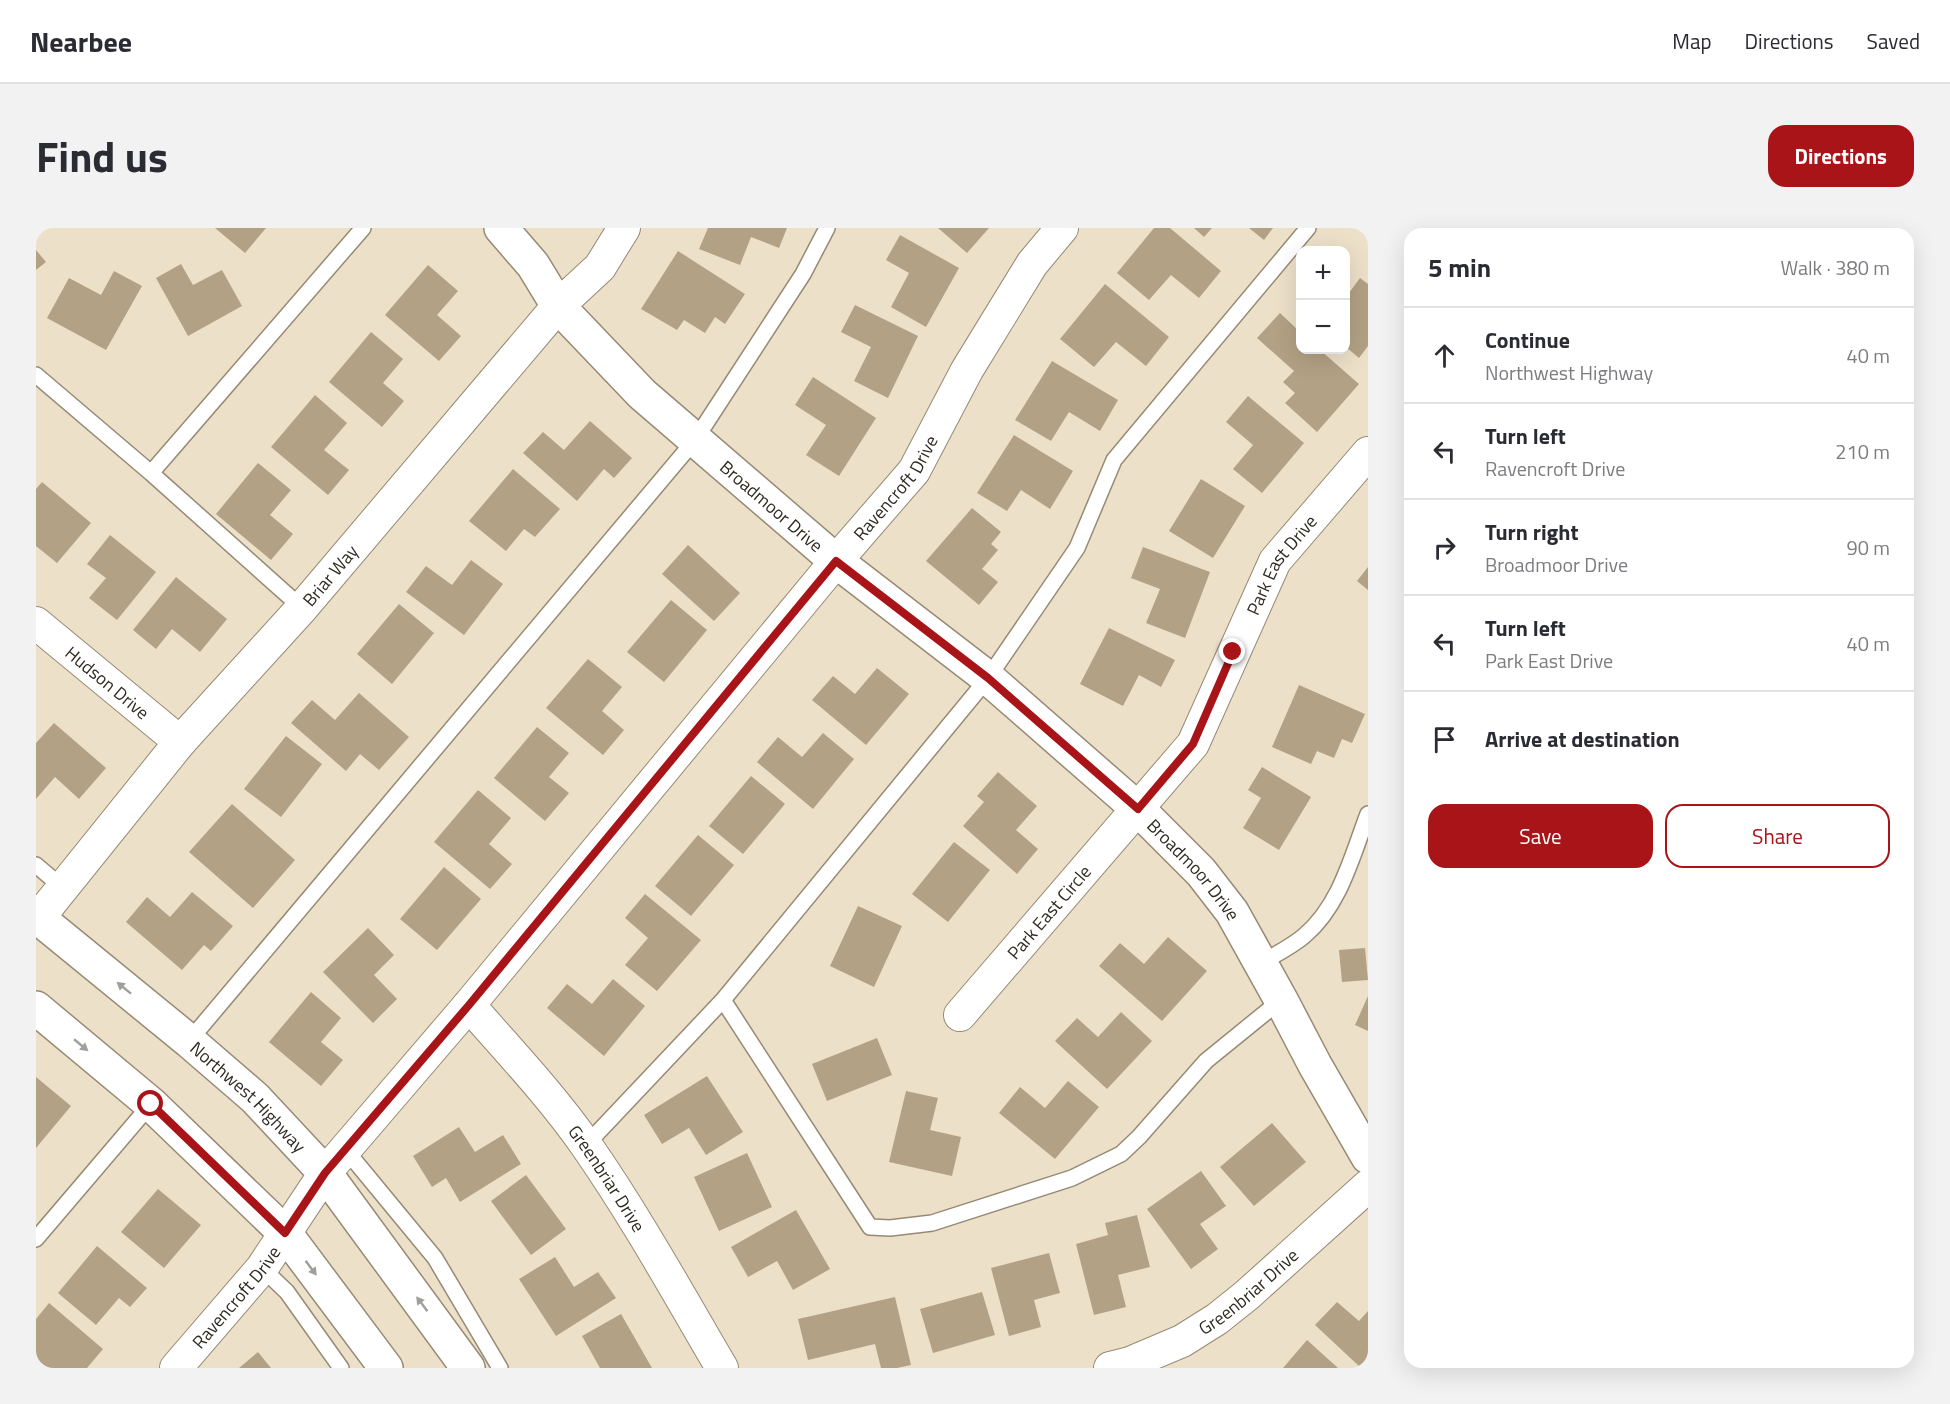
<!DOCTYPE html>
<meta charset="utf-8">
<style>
body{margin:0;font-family:"Titillium Web",sans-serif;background:#f2f2f3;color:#2b2b33}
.controls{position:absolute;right:18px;top:18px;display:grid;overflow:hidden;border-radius:12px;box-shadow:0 6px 24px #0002}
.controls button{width:54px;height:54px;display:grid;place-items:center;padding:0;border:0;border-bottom:2px solid #e1e1e2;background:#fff;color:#2b2b33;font:30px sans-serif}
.stop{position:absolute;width:18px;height:18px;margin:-14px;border:4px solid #a91419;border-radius:50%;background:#fff}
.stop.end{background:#a91419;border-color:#fff;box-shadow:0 2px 6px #0008}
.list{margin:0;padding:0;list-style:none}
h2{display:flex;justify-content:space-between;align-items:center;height:78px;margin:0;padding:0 24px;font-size:26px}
h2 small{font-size:20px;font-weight:400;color:#7c7c81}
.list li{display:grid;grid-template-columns:39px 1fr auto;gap:18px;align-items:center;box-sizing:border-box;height:96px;padding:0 24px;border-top:2px solid #e1e1e2}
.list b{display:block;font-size:22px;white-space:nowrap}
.list p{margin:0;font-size:20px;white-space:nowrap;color:#7c7c81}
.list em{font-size:20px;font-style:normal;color:#7c7c81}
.actions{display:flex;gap:12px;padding:18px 24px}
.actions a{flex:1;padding:14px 0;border:2px solid #a91419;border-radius:18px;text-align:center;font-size:21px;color:#a91419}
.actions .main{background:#a91419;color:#fff}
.icon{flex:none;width:33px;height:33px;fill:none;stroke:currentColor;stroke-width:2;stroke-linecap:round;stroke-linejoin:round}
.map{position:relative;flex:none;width:1332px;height:1140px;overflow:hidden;border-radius:18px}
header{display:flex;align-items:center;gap:36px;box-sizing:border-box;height:84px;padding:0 30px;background:#fff;border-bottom:2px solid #e1e1e2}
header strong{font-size:28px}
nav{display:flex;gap:33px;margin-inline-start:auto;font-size:21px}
.intro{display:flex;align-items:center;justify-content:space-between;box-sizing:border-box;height:144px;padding:0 36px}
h1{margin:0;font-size:42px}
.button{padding:15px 27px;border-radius:18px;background:#a91419;color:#fff;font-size:21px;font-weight:700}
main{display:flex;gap:36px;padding:0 36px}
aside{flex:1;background:#fff;border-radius:18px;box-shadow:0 6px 24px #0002}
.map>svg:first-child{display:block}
.building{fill:#b2a184}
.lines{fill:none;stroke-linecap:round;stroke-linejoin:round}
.lane-casing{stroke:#968a75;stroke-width:18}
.street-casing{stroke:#968a75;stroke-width:34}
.secondary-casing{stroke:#968a75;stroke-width:36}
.lane{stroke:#fff;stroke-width:15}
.street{stroke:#fff;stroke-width:32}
.secondary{stroke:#fff;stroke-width:33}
.oneway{fill:#a19f9b}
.route{stroke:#a91419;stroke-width:8}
.labels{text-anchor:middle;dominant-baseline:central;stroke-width:4.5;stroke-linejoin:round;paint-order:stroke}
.street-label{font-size:18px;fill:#2f2a21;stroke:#fbedd6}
</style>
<header>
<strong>Nearbee</strong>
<nav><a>Map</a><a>Directions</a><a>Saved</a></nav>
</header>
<div class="intro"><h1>Find us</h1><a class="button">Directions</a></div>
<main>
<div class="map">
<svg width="1332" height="1140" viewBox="0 0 1332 1140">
<rect width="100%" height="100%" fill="#ede0c9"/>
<path class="building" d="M179 0H230L209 25Z
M672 0H751L743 20 715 9 704 37 663 21Z
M902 0H953L931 25Z
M1118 0H1134L1185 43 1163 70 1135 47 1113 72 1081 45Z
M1158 0H1176L1168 9Z
M1213 0H1237L1228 12Z
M864 7 923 40 890 99 855 79 873 45 850 32Z
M0 22 10 34 0 42Z
M642 23 709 66 689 96 679 89 669 105 648 92 641 102 605 81Z
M145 36 157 57 186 42 206 78 152 108 120 50Z
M392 37 422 63 401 87 425 108 403 133 349 87Z
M78 43 106 58 70 122 11 90 33 50 65 67Z
M1324 50 1332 56V118L1323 130 1310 119V69Z
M1069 56 1133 109 1110 138 1080 114 1058 139 1024 111Z
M819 77 882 108 852 170 818 153 835 119 805 104Z
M1244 85 1264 104V122H1284L1323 156 1281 204 1249 175 1259 165 1247 154 1258 143 1221 110Z
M335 104 367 131 347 155 368 173 346 199 293 154Z
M1016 133 1082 172 1064 203 1033 184 1015 213 979 192Z
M777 149 840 190 803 248 770 227 790 197 759 177Z
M279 167 311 195 288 222 313 242 292 267 235 219Z
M1212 168 1268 215 1226 265 1197 241 1217 217 1190 194Z
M554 193 596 230 578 250 568 241 541 273 487 225 507 204 528 222Z
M978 207 1037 243 1014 281 985 262 971 283 941 265Z
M222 235 255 262 234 287 257 306 235 332 180 286Z
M477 241 524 281 499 309 488 301 470 323 433 293Z
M1165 251 1209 278 1177 330 1133 303Z
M6 254 55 295 21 335 0 318V261Z
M936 280 965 304 955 316 962 322 946 341 962 354 943 377 890 333Z
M74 307 120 344 81 392 53 370 70 350 51 336Z
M652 317 704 365 678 393 626 346Z
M1107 319 1174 344 1149 410 1110 395 1124 361 1095 350Z
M435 332 467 356 428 407 370 364 390 338 416 357Z
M1332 339V362L1321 353Z
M140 349 191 391 164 424 136 401 120 421 97 402Z
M635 372 671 402 628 454 591 424Z
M363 376 398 405 356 456 321 426Z
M1073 400 1139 432 1125 459 1103 447 1087 478 1044 456Z
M552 431 586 459 566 483 588 502 567 527 510 480Z
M841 440 873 466 830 517 776 472 797 448 819 466Z
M1263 457 1329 486 1316 515 1306 511 1298 530 1281 523 1275 536 1236 519Z
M323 465 373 509 343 542 324 526 310 543 255 495 276 472 299 492Z
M18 495 70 540 43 571 19 549 0 571V515Z
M501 499 533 525 513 549 533 565 509 593 458 550Z
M787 505 818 531 777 581 721 534 742 509 766 529Z
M250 508 286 536 245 589 208 561Z
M1226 539 1275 569 1243 622 1207 600 1225 570 1212 562Z
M962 544 1001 578 980 602 1002 621 981 646 927 598 948 574 941 568Z
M715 548 749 576 707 626 673 598Z
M442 562 475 590 453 616 476 636 454 661 398 614Z
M196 576 259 632 217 680 153 624Z
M662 607 698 637 655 688 619 658Z
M918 614 954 642 912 694 876 666Z
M408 639 445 671 401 722 364 691Z
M156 664 197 698 175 723 168 717 146 742 90 694 111 669 134 689Z
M609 666 665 712 621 763 589 737 612 710 589 690Z
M822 678 866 698 838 759 794 738Z
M332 700 358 727 338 747 361 771 337 795 287 744Z
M1132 709 1171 743 1126 793 1063 738 1084 715 1108 736Z
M1329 720 1332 752 1306 754 1303 722Z
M577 751 609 778 568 828 511 780 531 756 556 776Z
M275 764 305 790 285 814 307 832 285 858 233 814Z
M1332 768V803L1319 797Z
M1085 784 1116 813 1071 861 1019 813 1041 790 1062 809Z
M841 810 856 847 791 873 776 836Z
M671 848 707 904 670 927 653 900 626 916 608 887Z
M0 849 35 878 0 920Z
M1032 853 1063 879 1019 931 963 885 984 859 1009 880Z
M870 863 902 870 894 902 925 909 916 948 853 934Z
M1236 895 1270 934 1218 978 1184 939Z
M423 899 439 924 467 907 485 936 424 974 410 950 396 959 377 928Z
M711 925 736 979 683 1003 658 949Z
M1165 943 1190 978 1164 996 1182 1021 1155 1041 1111 981Z
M490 947 530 1001 495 1027 455 973Z
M122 961 165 997 128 1040 85 1004Z
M760 982 794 1041 757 1062 741 1033 712 1049 695 1019Z
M1101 987 1114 1039 1082 1047 1090 1079 1058 1087 1040 1016 1072 1007 1069 995Z
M61 1018 111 1060 94 1079 83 1070 60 1097 22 1065Z
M1013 1025 1024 1065 998 1072 1005 1099 973 1108 955 1040Z
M519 1029 538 1059 562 1044 580 1070 520 1108 483 1051Z
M946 1064 959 1107 897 1125 884 1081Z
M859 1069 875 1137 861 1140H845L839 1116 772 1132 762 1091Z
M1301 1074 1323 1093 1332 1083V1140H1325L1279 1097Z
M13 1075 67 1121 51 1140H0V1091Z
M585 1086 616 1140H564L546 1108Z
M1271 1112 1302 1140H1247Z
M222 1124 235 1140H203Z"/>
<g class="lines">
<defs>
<path id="lane" d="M0 147 115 245 266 380
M115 245 327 0
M0 637 27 660
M1224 736C1238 727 1255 719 1268 708 1304 678 1316 628 1332 586
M687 772 834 999 854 1000 896 995 1036 950 1085 926 1103 909 1170 833 1245 772
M153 813 659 212 767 46 791 0
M550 917 687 772 952 450 1041 320 1078 232 1272 0
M309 921 399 1030 464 1140
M0 1011 115 876
M226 1040 251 1064 305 1140"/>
<g id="street">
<path id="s1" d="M0 395 144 514"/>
<path id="s2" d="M0 693 144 514 266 380 522 78 564 39 588 0"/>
<path id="s3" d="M433 777C473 823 515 867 550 917 600 989 642 1065 686 1140"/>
<path id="s4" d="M924 787 1157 516 1239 333 1332 225"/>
<path id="s5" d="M140 1140 226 1040 289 945 433 777 800 333 878 243 931 142 996 36 1026 0"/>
<path id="s6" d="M1074 1140 1094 1135 1146 1113 1181 1091 1211 1067 1332 958"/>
</g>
<g id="secondary">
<path id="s7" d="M465 0 497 37 522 78 606 166 800 333 952 450 1102 581 1165 644 1196 684 1245 772 1279 837 1332 929"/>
<path id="s8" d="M0 688 153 813 219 870 289 945 432 1140"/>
<path d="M0 780 115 876 249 1005 350 1140"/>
</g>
</defs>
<use href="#lane" class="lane-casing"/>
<use href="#street" class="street-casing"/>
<use href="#secondary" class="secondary-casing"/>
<use href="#lane" class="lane"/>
<use href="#street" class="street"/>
<use href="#secondary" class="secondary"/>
</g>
<defs><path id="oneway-solid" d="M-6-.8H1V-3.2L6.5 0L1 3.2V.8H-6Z" transform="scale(1.5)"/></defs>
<g class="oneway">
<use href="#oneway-solid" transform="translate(88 760) rotate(-141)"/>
<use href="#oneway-solid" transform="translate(45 817) rotate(40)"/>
<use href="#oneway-solid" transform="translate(275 1040) rotate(53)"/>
<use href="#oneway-solid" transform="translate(386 1076) rotate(-127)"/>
</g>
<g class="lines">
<path class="route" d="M115 876 249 1005 289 945 433 777 800 333 952 450 1102 581 1157 516 1197 424"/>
</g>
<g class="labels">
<g class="street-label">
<text stroke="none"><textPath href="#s5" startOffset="1138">Ravencroft Drive</textPath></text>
<text stroke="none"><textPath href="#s7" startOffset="390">Broadmoor Drive</textPath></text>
<text stroke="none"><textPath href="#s4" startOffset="558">Park East Drive</textPath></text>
<text stroke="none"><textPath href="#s2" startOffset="454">Briar Way</textPath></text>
<text stroke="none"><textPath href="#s1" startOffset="93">Hudson Drive</textPath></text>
<text stroke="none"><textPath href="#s7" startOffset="948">Broadmoor Drive</textPath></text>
<text stroke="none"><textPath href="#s4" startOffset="136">Park East Circle</textPath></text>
<text stroke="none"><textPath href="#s8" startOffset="279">Northwest Highway</textPath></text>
<text stroke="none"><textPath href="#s3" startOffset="222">Greenbriar Drive</textPath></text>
<text stroke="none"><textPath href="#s6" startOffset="160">Greenbriar Drive</textPath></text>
<text stroke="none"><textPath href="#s5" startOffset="93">Ravencroft Drive</textPath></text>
</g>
</g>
</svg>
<div class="controls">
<button>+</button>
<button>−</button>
</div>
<div class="stop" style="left:115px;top:876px"></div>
<div class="stop end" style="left:1197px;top:424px"></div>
</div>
<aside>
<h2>5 min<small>Walk · 380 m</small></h2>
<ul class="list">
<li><svg class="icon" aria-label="ahead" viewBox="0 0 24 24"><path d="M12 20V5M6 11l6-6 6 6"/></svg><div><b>Continue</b><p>Northwest Highway</p></div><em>40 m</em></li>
<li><svg class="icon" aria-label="left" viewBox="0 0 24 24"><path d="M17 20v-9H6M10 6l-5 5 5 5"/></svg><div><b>Turn left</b><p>Ravencroft Drive</p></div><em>210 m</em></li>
<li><svg class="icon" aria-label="right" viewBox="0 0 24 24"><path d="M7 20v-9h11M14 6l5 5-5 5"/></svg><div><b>Turn right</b><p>Broadmoor Drive</p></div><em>90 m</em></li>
<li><svg class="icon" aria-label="left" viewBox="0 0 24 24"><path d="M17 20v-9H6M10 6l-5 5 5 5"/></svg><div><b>Turn left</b><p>Park East Drive</p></div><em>40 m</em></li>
<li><svg class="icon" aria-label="arrive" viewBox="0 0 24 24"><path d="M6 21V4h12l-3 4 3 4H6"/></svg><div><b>Arrive at destination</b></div></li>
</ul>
<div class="actions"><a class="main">Save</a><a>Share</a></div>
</aside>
</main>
